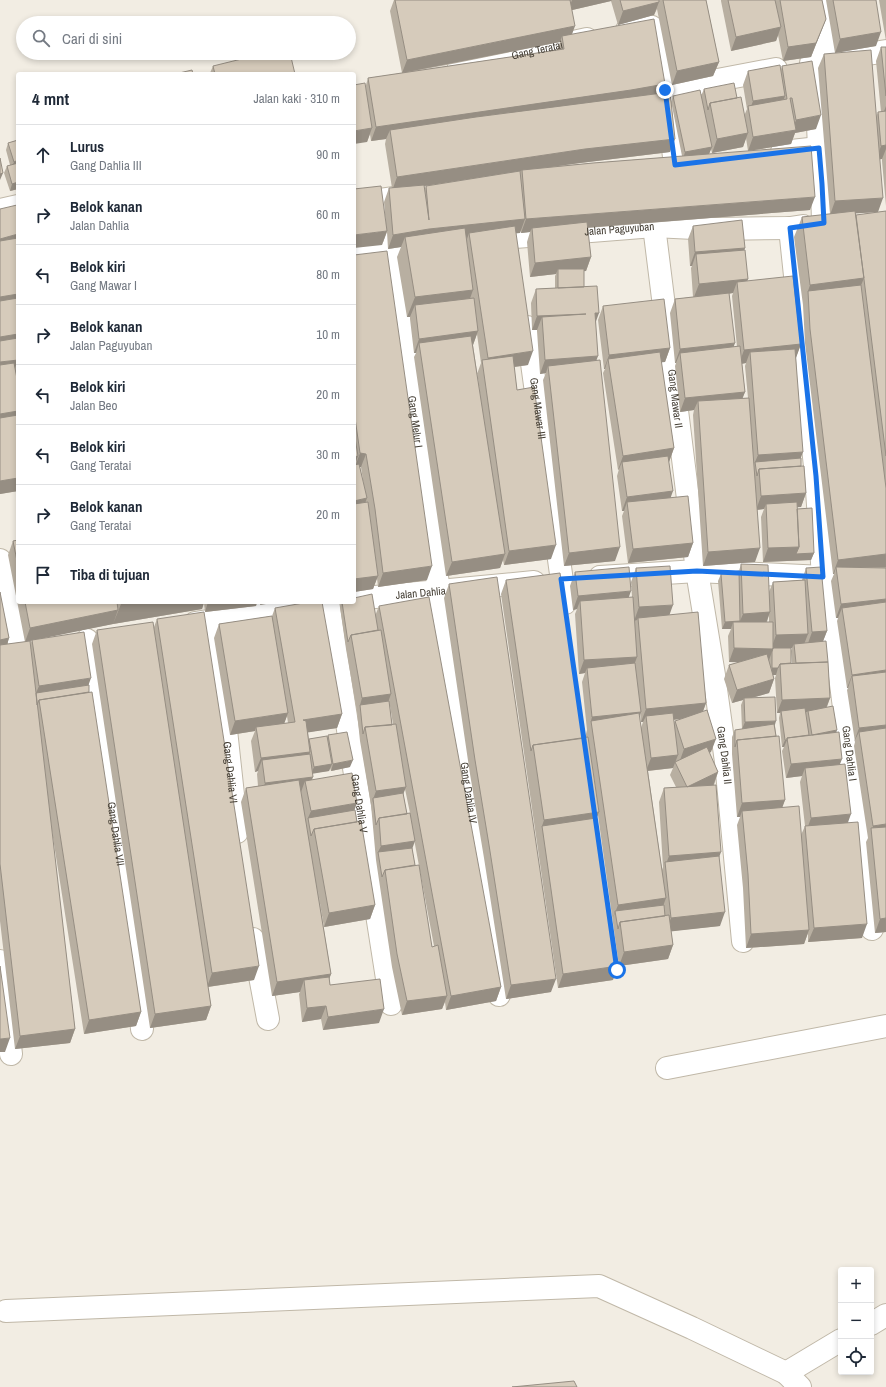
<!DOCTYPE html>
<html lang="id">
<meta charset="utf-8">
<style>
body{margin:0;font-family:"Archivo Narrow",sans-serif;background:#f6f6f7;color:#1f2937}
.controls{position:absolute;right:12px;bottom:12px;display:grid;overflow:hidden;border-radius:4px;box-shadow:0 2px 6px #0003}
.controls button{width:36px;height:36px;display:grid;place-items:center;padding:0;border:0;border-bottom:1px solid #e0e1e3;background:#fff;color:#1f2937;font:20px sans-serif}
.stop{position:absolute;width:12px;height:12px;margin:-9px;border:3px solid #1a73e8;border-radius:50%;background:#fff}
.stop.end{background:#1a73e8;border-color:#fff;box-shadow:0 1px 4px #0008}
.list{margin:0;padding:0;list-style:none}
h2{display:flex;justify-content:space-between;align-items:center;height:52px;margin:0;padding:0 16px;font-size:17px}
h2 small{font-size:13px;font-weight:400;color:#747a83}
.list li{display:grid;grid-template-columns:26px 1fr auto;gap:12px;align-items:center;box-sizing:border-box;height:60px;padding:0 16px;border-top:1px solid #e0e1e3}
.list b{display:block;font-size:15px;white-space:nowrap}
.list p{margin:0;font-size:13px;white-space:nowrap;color:#747a83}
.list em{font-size:13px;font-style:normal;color:#747a83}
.icon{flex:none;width:22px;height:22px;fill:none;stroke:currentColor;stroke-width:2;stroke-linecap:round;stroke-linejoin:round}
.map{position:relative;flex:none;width:886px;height:1387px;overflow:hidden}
.search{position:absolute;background:#fff;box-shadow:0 2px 6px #0003;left:16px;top:16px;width:340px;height:44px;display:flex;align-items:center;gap:10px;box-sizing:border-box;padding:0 14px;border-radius:22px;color:#747a83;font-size:15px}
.panel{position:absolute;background:#fff;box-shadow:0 2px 6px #0003;left:16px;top:72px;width:340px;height:532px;border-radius:4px}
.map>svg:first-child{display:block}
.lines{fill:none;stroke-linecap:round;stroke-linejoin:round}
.minor-casing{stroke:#c0b8a8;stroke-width:24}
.minor{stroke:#fff;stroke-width:22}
.wall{fill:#b8afa1;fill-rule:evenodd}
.shaded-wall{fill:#968e83}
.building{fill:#d6cbbb;stroke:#968e83}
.route{stroke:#1a73e8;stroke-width:5}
.labels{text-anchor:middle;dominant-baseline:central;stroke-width:3;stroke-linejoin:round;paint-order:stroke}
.street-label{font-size:11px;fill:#433d33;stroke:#fff}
</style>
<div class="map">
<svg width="886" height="1387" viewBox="0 0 886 1387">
<rect width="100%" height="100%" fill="#f2ede3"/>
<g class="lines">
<defs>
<g id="minor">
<path d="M820 0 825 46 811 63 817 102 819 148 822 184 823 223"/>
<path d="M627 30C642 27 651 20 659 35L675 165 696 162"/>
<path d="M842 58 886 51"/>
<path id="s1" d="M459 67 587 39"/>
<path d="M665 90 776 69"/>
<path d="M782 152 819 148"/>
<path id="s2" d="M416 195 380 200 387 253 403 331 439 591 499 995"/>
<path d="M0 210 18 206"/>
<path id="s3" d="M654 226 697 571 714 675 726 762 743 941"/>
<path id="s4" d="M790 228 816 476 823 577 840 676 872 929"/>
<path id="s5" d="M486 241 515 237 654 226 714 229 790 228 803 226"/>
<path d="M354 254 393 252"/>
<path id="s6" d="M527 327 565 603"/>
<path d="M0 560 20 647"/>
<path d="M600 577 697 571 823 577 856 576 886 577"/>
<path id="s7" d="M354 599 534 582"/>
<path id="s8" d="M328 602 391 1004"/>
<path id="s9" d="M209 621 226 730 237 832"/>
<path d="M195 623 303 606"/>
<path id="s10" d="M87 640 132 939 142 1029"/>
<path d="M253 939 268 1019"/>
<path d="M0 961 11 1054"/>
<path d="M667 1068 886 1026"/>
<path d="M6 1311 599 1286 692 1328 786 1373 800 1387"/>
<path d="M871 1324 886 1315"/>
<path d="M786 1373 841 1340"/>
</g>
</defs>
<use href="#minor" class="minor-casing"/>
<use href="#minor" class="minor"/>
</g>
<path class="wall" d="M394 0H706L719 62 713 76 672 85 657 9 654 15 618 25 611 1 572 10V34L665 84 662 93 671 102 673 96H701L704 89 737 98 744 116 747 109 743 85 748 71 781 69 782 66 816 129 795 133 791 144 748 151 746 138 743 147 712 153 711 149 709 154 810 210 587 228 591 257 586 271H584V287L596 323V361L615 561 564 566 543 380 546 373 540 374 537 331V330H532L531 303 536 289 555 288V276L556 274 530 277 527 242 530 232 521 233V230L520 233H516L528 365 514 367 517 390 551 559 504 565 503 560 500 568 446 576 414 357 416 353H414L410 319V317H407L397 257 401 247 388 249 387 232 382 245 386 227 384 202 389 188H392L385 144 386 139 371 141 370 134 367 142 366 85 368 78 402 73 390 11ZM560 42 557 50 414 71 452 64ZM672 106 682 156 556 166 580 163 670 152ZM476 178 426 186 425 190 424 186ZM477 334 481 363 477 374 481 399 473 345Z
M721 0H822L826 19 811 57 783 61 778 35 776 41 731 51 721 1Z
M826 0H876V46L835 53Z
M879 0H886V41Z
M881 47H886V206L882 161V159H880L878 212 856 213V215L886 211V932L875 933 866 842 868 838 854 746 855 742 847 690 848 688H847L837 621 838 618H836L831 581 834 574H833L805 343 803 305 794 237 802 217 830 214 818 68 824 54 876 117 878 112H881L876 61Z
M213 66 295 74H204L210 73Z
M18 140V189L10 191 4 173 7 166 10 165 6 150 8 143Z
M0 209H18V491L0 494Z
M693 226 745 248 744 250 748 279 747 281 801 344 796 357 801 466 806 493 801 507H797V509L814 553 811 560 763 562 761 517 764 509 757 510 755 562 703 566 693 415 694 410 680 412 675 366 676 363H675L670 313 675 299 693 297 691 268 692 266H690L688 239ZM733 293 732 296 737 347H734L729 294ZM746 363 745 366 748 398H742L745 392 742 364Z
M354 255 427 580 378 587 377 578 373 589 354 592ZM360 467H361L364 487Z
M603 306 670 348 665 362H661L674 448 669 462 671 498 693 543 688 557 628 563 622 516 624 511H622L617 476 619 469 618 470 603 373 605 369H604L598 320Z
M18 540V602H257L256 606 205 612 204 603 202 609 113 624 26 641 30 645 32 640 89 685V692L141 1012 136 1026 84 1034 51 825 75 1029 70 1043 15 1049 0 921V593L9 638 7 644 25 642 8 555 13 541Z
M741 564 769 592 773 582 802 580 806 568 827 631 823 641 830 698 827 707 836 732 862 938 808 942V933L804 944 746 948 743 888 737 825 740 817H737L732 754V737L735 730 742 729 741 705 743 700 732 703 724 679 729 665 739 662H729L728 636 731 629H722L718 581 721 574 739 571ZM769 615V622H767ZM791 648H792L791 651 792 663H791ZM773 675H776L775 678 777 713H780L779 718 782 747H784L782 751 786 778 802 776 800 782 805 826 801 835 782 807 785 800 775 726 751 698 769 693 774 679Z
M636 568 669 615 706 703 703 711 711 752 709 753 718 772 714 785 719 856 720 926 671 931 673 945 668 959 619 966 598 815 596 818 613 980 558 988 501 594 506 580 585 738H586V734L587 730 582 682 585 673 579 674 575 614 577 609 573 610 570 586 575 572 629 598 632 597 631 582ZM640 713 641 722H643L641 728 639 716ZM681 719 675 721 674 723V720ZM673 768 670 775 676 787 664 788 659 802 663 867 662 870 648 771Z
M449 584 551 992 506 999 484 858 470 774 444 598Z
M341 602H354L375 616 379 606 501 987 496 1001 446 1010 445 1002 442 1009 402 1015 392 967 376 860 371 805 360 741 357 712 346 649 340 607ZM389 700 393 724 392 725ZM405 789 410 813 407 814 403 793ZM414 839 434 946 432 947 415 865 412 848Z
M275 608 342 714 337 728 308 732 309 741V739L327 737 328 735 350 767 331 771 330 768 329 771 312 773V780L355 810 375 905 370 919 324 927 317 886 331 974 329 979 330 985 379 1023 323 1030 321 1019 302 1022 299 994 300 992 272 996 241 802 246 788 258 786 257 774 258 771 255 772 251 741 255 731 230 735 214 638 219 624 272 616ZM287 716 288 723H284Z
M157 619 254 980 208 987 211 1006 206 1020 150 1028 92 644 97 630 154 627Z"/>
<path class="shaded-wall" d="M572 0H612L611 1 568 11Z
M659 2 654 15 618 25 623 11Z
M826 19 811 57 783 61 788 47Z
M575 26 570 40 562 36 560 42 402 73 407 60Z
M781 27 776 41 731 51 736 37Z
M881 32 876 46 835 53 840 39Z
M719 62 713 76 672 85 677 71Z
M665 84 660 98 390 130 386 139 371 141 376 127Z
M785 96 780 110 749 112 753 101Z
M886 106V117H882Z
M821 115 816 129 795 133 791 144 748 151 753 137 792 131 796 120Z
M372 128 367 142 354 144V131Z
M748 133 743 147 712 153 717 139Z
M675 139 670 152 580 163 522 171V170L521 171 392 191 397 177 585 149Z
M886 145V149L882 159 876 160 881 146Z
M712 147 709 154 683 159 685 152Z
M18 160V167L11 169 14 162Z
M3 173 0 180V174Z
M18 182V189L10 191 12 184Z
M815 197 810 210 532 232V228L530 232 521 233 526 219Z
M883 198 878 212 830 215 835 201Z
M525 219 520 233 470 238 469 233 467 239 405 237 401 247 388 249 393 235 429 229Z
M387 231 382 245 354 248V235Z
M18 234V247L0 251V239Z
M745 248 740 261 696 254 692 266H690L695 252Z
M591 257 586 271 558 274V269L556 274 530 277 535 263Z
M864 278 856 298 808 291 810 285Z
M748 279 743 292 737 282 733 293 694 297 699 284Z
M473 290 466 310 415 305 410 317H407L415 297Z
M18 294V307L0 310V297Z
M595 313H599L594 327Z
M586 314 542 317 537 330H532L537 316Z
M478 331 473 345 419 343 416 353H414L419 339Z
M18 334V347L0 350V337Z
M735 343 730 357 680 353 676 363H675L680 349Z
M801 344 796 358 750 352 746 363 739 364 744 350Z
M670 348 665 362 610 368 608 359 605 369H604L609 355Z
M533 351 528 365 484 371V369L488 358Z
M598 356 593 370 548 366 546 373 540 374 545 360Z
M18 360 13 374 0 375V362Z
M745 392 740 405 698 401 694 410 680 412 685 398Z
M18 411V424L0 427V414Z
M674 448 669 462 623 469 622 462 619 469 618 470 623 456Z
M803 452 798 465 755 462 758 455Z
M360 453 366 454 361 467H355Z
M358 456 354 467V457Z
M18 478V491L0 494V481Z
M673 491 668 505 627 502 624 511H622L627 497Z
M806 493 801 507 766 509V504L764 509 756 510 761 496Z
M367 498 362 512 354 514V501Z
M693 543 688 557 628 563 633 549Z
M556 545 551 559 504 565 509 551Z
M620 547 615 561 564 566 569 553Z
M799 547 814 553 811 560 763 562 768 548Z
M760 548 755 562 703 566 708 552Z
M505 554 500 568 446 576 452 562Z
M886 554V567H836L834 574H833L838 560Z
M432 566 427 580 378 587 383 573Z
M378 576 373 589 354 592V579Z
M631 591 626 605 580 601 577 609 573 610 578 596Z
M886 599V612L842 608 838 618H836L841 604Z
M131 602H204L202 609 113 624 121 604Z
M208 602H257L256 606 205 612Z
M261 602H278L260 605Z
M673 605 668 619 638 618 637 620 634 621 639 607Z
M118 610 113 624 25 642 30 628Z
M770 612 765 626 733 622 731 629H722L725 622 740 621 743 614Z
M827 631 822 644 807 646 812 632Z
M808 634 803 647 794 644 792 648 773 649 768 663 729 662 734 648 771 649 776 635Z
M9 638 7 645 0 646V640Z
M637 657 632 671 587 668 585 673 579 674 584 660Z
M772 668H778L776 675H769Z
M886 670V683L852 676 848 688H847L852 675Z
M91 678 86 692 36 693 39 686Z
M774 679 769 693 744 700V698L743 700 732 703 737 690Z
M391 694 386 708 360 705 362 698Z
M830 698 825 711H808L807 712 781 713V711L780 713H777L782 700Z
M706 703 701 717 646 722V716L643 722H641L646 709Z
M641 712 636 725 591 721 592 717Z
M288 713 283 727H256L255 731 230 735 235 721Z
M342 714 337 728 298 734 303 720Z
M776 721 774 728 742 729 745 722Z
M886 725V738L859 732 854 742 859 728Z
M837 730 835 737 812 735Z
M716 739 711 752 679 763 684 749Z
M785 740H787L784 747H782Z
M310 752 305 766 262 760 258 771 255 772 261 758Z
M678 755 673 768 646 771 651 758Z
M842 759 837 772 805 768 802 776 786 778 791 764Z
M353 760 350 767 331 771 333 764Z
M332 764 329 771 311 774 314 767Z
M718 772 713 786 687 787Z
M313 777 308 791 305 781 301 792 260 797 265 783Z
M406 787 401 800 373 798 371 805 376 791Z
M785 800 780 814 742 811 740 817H737L742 803Z
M357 803 352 817 308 818 311 811Z
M599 812 591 832 542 826 544 820Z
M851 814 846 828 806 832 811 818Z
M886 824V837L872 830 873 826Z
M415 841 410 855 378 852 381 846Z
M721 852 716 866 666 864 669 856Z
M666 898 661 912 615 911 613 918 618 905Z
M375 905 370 919 324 927 329 913Z
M725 912 720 926 666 932 671 918Z
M886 918V932L875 933 880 919Z
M867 924 862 938 808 942 814 928Z
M809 930 804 944 746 948 751 934Z
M673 945 668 959 619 966 624 952Z
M259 966 254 980 207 987 212 973Z
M618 966 613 980 558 988 563 974Z
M331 974 326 988 304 980 300 992 272 996 277 982Z
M556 979 551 992 506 999 511 985Z
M501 987 496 1001 446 1010 451 996Z
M447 996 442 1009 402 1015 407 1001Z
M211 1006 206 1020 150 1028 155 1014Z
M326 1006 321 1019 302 1022 307 1008Z
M384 1009 379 1023 323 1030 328 1017Z
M141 1012 136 1026 84 1034 89 1020Z
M75 1029 70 1043 15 1049 20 1036Z
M10 1038 5 1052H0V1039Z"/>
<path class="building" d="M395 0H570L575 26 407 60Z
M620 0H659V2L623 11Z
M663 0H706L719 62 677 71Z
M728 0H775L781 27 736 37Z
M780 0H822L826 19 816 43 788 47Z
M833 0H876L881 32 840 39Z
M654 19 665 84 631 90 376 127 368 78 564 49 562 36Z
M881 47H886V96Z
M871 50 883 198 835 201 824 54Z
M266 53H290L295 74H215L213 66Z
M812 61 821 115 796 120 792 98H790L796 130 753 137 748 106 787 99 782 66Z
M780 65 785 96 753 101 748 71Z
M192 70 193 74H175Z
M365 83 372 128 354 131V85Z
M734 83 737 98 710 103 708 110 704 89Z
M700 90 712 147 685 152 673 96Z
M670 92 675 139 585 149 397 177 390 130 476 117Z
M741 97 748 133 717 139 710 103Z
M886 111V145L881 146 878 112Z
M18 140V160L14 162 8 143Z
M811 146 815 197 526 219 522 170 593 163Z
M0 158 3 173 0 174Z
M18 163V182L12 184 7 166Z
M520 171 525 219 429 229 393 235 389 188 424 185 429 220 426 186Z
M381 186 387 231 354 235V189Z
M17 205 18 209V234L0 239V209Z
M855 211 864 278 810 285 802 217Z
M886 211V456L856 215Z
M742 220 745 248 695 252 693 226Z
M587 222 591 257 535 263 532 228Z
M515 226 533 351 488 358 469 233Z
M465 228 473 290 415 297 405 237Z
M18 238V294L0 297V241Z
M745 250 748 279 699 284 696 254Z
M387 251 432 566 383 573 375 509 366 454 360 453 354 411V255Z
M558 269H584V287L558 288Z
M793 276 801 344 744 350 737 282Z
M861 285 886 488V554L838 560 810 329 808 291Z
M597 286 599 313H595L598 356 545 360 542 317 586 314 537 316 536 289Z
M729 293 735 343 680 349 675 299Z
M18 298V334L0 337V301Z
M474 298 478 331 419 339 415 305Z
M664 299 670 348 609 355 603 306Z
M471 336 505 554 452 562 419 343Z
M18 338V360L0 362V341Z
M740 346 745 392 685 398 680 353Z
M795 349 803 452 758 455 750 352Z
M660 352 674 448 623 456 608 359Z
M513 356 517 390 534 387 556 545 509 551 482 360Z
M600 360 620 547 569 553 548 366Z
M14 363 18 384V411L0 414V365Z
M749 398 760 548 708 552 698 401Z
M18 415V478L0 481V418Z
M354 432 358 456 354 457Z
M668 456 673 491 627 497 622 462Z
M801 458V466L759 469 757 476 755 462Z
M359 464 367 498 354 501V465Z
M804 466 806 493 761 496 759 469Z
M688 496 693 543 633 549 627 502Z
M368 502 378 576 354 579V504Z
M797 502 799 547 768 548 766 504Z
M812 508 814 553 796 554 799 547 797 509Z
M18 540V566L13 541Z
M741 564 768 565 770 612 743 614Z
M670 566 673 605 639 607 636 568Z
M629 567 631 591 578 596 575 572Z
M821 567 827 631 812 632 806 568Z
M836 567 886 568V599L841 604Z
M739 571 740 621 725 622 721 574Z
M560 573 585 738 533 745 531 751 506 580Z
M497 577 556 979 511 985 489 845 475 760 449 584Z
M805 580 808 634 776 635 773 582Z
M0 592 9 638 0 640Z
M372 594 378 630 351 635 348 642 342 602H354V598Z
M429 597 501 987 451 996 379 606Z
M633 597 637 657 584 660 580 601Z
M25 602H117L118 610 30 628Z
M120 602H131L121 604Z
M309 602H322L342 714 303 720 306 721 310 752 261 758 256 727 295 722 275 608Z
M886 602V670L852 675 842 608Z
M204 612 259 966 212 973 157 619Z
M698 612 706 703 646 709 638 618Z
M272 616 288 713 235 721 219 624Z
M153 622 211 1006 155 1014 97 630Z
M733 622H773V649L734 648Z
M381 630 391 694 362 698 351 635Z
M84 632 91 678 39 686 32 640Z
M30 641 75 1029 20 1036 0 864V645Z
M826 641 828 662 796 663 794 644Z
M773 648H791V663L780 664 778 668H772V652Z
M767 654 774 679 737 690 729 665Z
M828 662 830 698 782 700 780 664Z
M635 663 641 712 592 717 587 668Z
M886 672V725L859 728 852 676Z
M89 685V692L39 700 37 705 36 693Z
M92 692 141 1012 89 1020 39 700Z
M775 697 776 721 745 722 744 698Z
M389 701 392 725 365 727 363 734 360 705Z
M833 706 837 730 812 735 808 711Z
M805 708 809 735 787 738V740H785L781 711Z
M707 710 716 739 684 749 675 721Z
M639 713 666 898 618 905 591 721Z
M673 713 678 755 651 758 646 716Z
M396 724 406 787 376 791 365 727Z
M774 724 776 736 737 740 735 747V730Z
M886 728V824L873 826 859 732Z
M347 732 353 760 333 764 328 735Z
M839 732 842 759 791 764 787 738Z
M327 736 332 764 314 767 309 739Z
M779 736 785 800 742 803 737 740Z
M588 737 599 812 544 820 533 745Z
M707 747 718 772 687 787 675 762Z
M310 754 313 777 265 783 262 760Z
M845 764 851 814 811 818 805 768Z
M352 773 357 803 311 811 305 781Z
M299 780 331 974 277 982 246 788Z
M716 785 721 852 669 856 664 788Z
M403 793 407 814 379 818 376 825 373 798Z
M799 806 809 930 751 934 748 874 742 811Z
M355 810 357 822 314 829 311 836 308 818Z
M410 813 415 841 381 846 379 818Z
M596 818 618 966 563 974 542 826Z
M361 821 375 905 329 913 314 829Z
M858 822 867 924 814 928 805 826Z
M886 827V918L880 919 871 828Z
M412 848 415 865 385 870 382 877 378 852Z
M719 856 725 912 671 918 665 862Z
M419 865 432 947 438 945 447 996 407 1001 397 954 385 870Z
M664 905 665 916 620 922 618 929 615 911Z
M669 915 673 945 624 952 620 922Z
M0 966 10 1038 0 1039Z
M329 977 330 985 380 979 384 1009 328 1017 326 1006 307 1008 304 980Z
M574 1381 577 1387H512Z"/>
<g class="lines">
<path class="route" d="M617 970 561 579 697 571 823 577 816 476 790 228 824 223 822 184 819 148 675 165 665 90"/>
</g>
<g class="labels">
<g class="street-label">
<text stroke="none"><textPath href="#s1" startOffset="80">Gang Teratai</textPath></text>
<text stroke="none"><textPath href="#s5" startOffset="134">Jalan Paguyuban</textPath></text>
<text stroke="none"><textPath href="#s3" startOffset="174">Gang Mawar II</textPath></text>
<text stroke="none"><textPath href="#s6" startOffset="82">Gang Mawar III</textPath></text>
<text stroke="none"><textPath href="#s2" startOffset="261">Gang Melur I</textPath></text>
<text stroke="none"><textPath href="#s7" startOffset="67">Jalan Dahlia</textPath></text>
<text stroke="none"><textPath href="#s4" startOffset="529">Gang Dahlia I</textPath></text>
<text stroke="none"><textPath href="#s3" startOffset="534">Gang Dahlia II</textPath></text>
<text stroke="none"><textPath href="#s9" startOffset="153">Gang Dahlia VI</textPath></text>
<text stroke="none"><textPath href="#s2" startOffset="636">Gang Dahlia IV</textPath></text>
<text stroke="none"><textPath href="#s8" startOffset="204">Gang Dahlia V</textPath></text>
<text stroke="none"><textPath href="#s10" startOffset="196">Gang Dahlia VII</textPath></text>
</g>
</g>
</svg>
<div class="controls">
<button>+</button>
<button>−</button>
<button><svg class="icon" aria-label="locate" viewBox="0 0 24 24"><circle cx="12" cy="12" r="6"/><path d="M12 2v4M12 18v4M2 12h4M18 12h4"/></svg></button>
</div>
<div class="stop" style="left:617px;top:970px"></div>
<div class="stop end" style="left:665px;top:90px"></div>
<div class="search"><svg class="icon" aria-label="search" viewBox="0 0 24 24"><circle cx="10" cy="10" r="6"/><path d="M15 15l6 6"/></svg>Cari di sini</div>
<section class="panel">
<h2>4 mnt<small>Jalan kaki · 310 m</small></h2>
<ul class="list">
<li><svg class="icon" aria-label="ahead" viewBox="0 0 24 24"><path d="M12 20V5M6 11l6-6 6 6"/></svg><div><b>Lurus</b><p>Gang Dahlia III</p></div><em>90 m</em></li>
<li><svg class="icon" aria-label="right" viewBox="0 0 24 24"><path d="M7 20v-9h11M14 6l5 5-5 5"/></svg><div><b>Belok kanan</b><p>Jalan Dahlia</p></div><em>60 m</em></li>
<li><svg class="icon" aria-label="left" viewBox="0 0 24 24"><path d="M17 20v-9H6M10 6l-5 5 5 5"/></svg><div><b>Belok kiri</b><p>Gang Mawar I</p></div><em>80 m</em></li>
<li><svg class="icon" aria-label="right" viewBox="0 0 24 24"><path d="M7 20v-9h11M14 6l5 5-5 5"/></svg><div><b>Belok kanan</b><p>Jalan Paguyuban</p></div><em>10 m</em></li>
<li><svg class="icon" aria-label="left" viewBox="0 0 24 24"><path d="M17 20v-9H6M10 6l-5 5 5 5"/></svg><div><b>Belok kiri</b><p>Jalan Beo</p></div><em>20 m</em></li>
<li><svg class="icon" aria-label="left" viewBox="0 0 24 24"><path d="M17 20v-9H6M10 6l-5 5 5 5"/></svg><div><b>Belok kiri</b><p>Gang Teratai</p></div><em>30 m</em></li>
<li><svg class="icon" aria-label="right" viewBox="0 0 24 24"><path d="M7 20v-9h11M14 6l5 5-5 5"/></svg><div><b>Belok kanan</b><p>Gang Teratai</p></div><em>20 m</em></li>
<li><svg class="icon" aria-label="arrive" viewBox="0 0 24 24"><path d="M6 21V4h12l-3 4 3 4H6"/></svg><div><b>Tiba di tujuan</b></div></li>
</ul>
</section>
</div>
